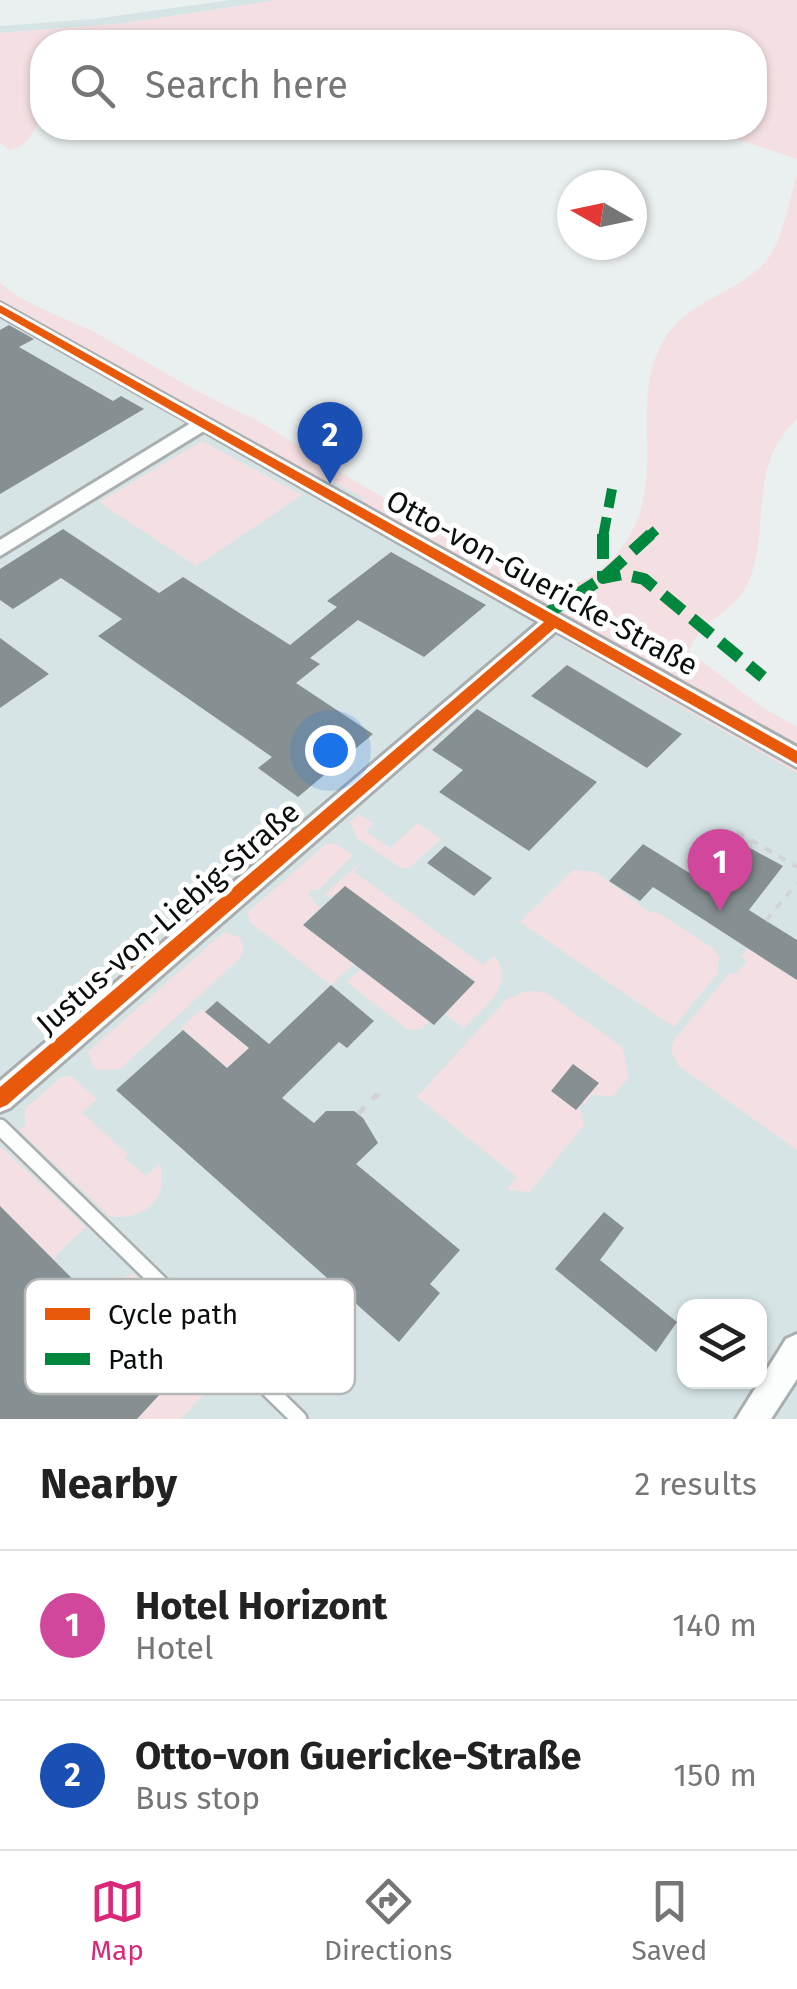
<!DOCTYPE html>
<meta charset="utf-8">
<style>
body{margin:0;font-family:"Fira Sans",sans-serif;background:#f6f6f6;color:#222}
.controls{position:absolute;right:30px;bottom:30px;display:grid;overflow:hidden;border-radius:20px;box-shadow:0 2px 8px #0004}
.controls button{width:90px;height:90px;display:grid;place-items:center;padding:0;border:0;border-bottom:2px solid #e0e0e0;background:#fff;color:#222;font:50px sans-serif}
.compass{position:absolute;left:557px;top:170px;width:90px;height:90px;border-radius:50%;background:#fff;box-shadow:0 2px 8px #0004;rotate:279deg}
.you{position:absolute;left:330px;top:750px;width:35px;height:35px;margin:-25px;border:8px solid #fff;border-radius:50%;background:#1a73e8;box-shadow:0 0 0 15px #1a73e833}
.badge{display:grid;place-items:center;width:65px;height:65px;border-radius:50%;background:#db2777;color:#fff;font-size:32px;font-weight:700}
.pin{position:absolute;translate:-50% -82px;filter:drop-shadow(0 2px 5px #0008)}
.pin::after{content:'';position:absolute;top:52px;width:35px;height:30px;background:inherit;clip-path:polygon(0 0,100% 0,50% 100%)}
.list{margin:0;padding:0;list-style:none}
h2{display:flex;justify-content:space-between;align-items:center;height:130px;margin:0;padding:0 40px;font-size:42px}
h2 small{font-size:32px;font-weight:400;color:#767676}
.list li{display:grid;grid-template-columns:65px 1fr auto;gap:30px;align-items:center;box-sizing:border-box;height:150px;padding:0 40px;border-top:2px solid #e0e0e0}
.list b{display:block;font-size:38px;white-space:nowrap}
.list p{margin:0;font-size:32px;white-space:nowrap;color:#767676}
.list em{font-size:32px;font-style:normal;color:#767676}
.icon{flex:none;width:55px;height:55px;fill:none;stroke:currentColor;stroke-width:2;stroke-linecap:round;stroke-linejoin:round}
.map{position:relative;flex:none;width:797px;height:1419px;overflow:hidden}
.search{position:absolute;background:#fff;box-shadow:0 2px 8px #0004;left:30px;right:30px;top:30px;height:110px;display:flex;align-items:center;gap:25px;box-sizing:border-box;padding:0 35px;border-radius:40px;color:#767676;font-size:38px}
.sheet{height:430px;background:#fff}
nav{display:flex;justify-content:space-around;align-items:center;box-sizing:border-box;height:140px;border-top:2px solid #e0e0e0;background:#fff;font-size:28px;color:#767676}
nav a{display:grid;justify-items:center;gap:5px}
nav .on{color:#db2777}
.map>svg:first-child{display:block}
.built{fill:#d7e4e5;fill-rule:evenodd}
.green{fill:#f4e0e2}
.building{fill:#869092}
.lines{fill:none;stroke-linecap:round;stroke-linejoin:round}
.lane-casing{stroke:#aaaeaf;stroke-width:20}
.street-casing{stroke:#aaaeaf;stroke-width:6}
.path-far1{stroke:#d2d4d4;stroke-width:4;stroke-dasharray:8 8;stroke-linecap:butt}
.path{stroke:#d2d4d4;stroke-width:5;stroke-dasharray:10 10;stroke-linecap:butt}
.lane{stroke:#fcfdfd;stroke-width:15}
.street{fill:#fcfdfd;fill-rule:evenodd}
.quiet-far1{stroke:#00873e;stroke-width:10;stroke-dasharray:20 10;stroke-linecap:butt}
.quiet{stroke:#00873e;stroke-width:12;stroke-dasharray:25 12;stroke-linecap:butt}
.cycleway-casing{stroke:#fff;stroke-width:6}
.cycleway{fill:#e8590c;fill-rule:evenodd}
.labels{text-anchor:middle;dominant-baseline:central;stroke-width:10;stroke-linejoin:round;paint-order:stroke}
.street-label{font-size:30px;fill:#0b0e0e;stroke:#fff}
.key{fill:#fff;stroke:#b6b7b7;stroke-width:2.5}
.key-label{font-size:28px;fill:#0b0e0e}
</style>
<div class="map">
<svg width="797" height="1419" viewBox="0 0 797 1419">
<rect width="100%" height="100%" fill="#eaefef"/>
<path class="built" d="M231 0H279L126 23 0 33V26L93 19Z
M0 301 320 481 330 480 364 498 362 504 797 747V1419H0ZM684 1306H760V1382H684Z"/>
<path class="green" d="M279 0H797V159L705 128H754V42H459L426 31 310 42H42C42 78 52 137 10 151L0 142V33L126 23Z
M797 175V419C746 468 772 522 749 581 737 612 700 619 689 651L760 706 797 727V747L558 614 581 595 564 586 560 597 545 606 362 504 363 498 330 480 321 481 0 301V283C32 309 61 315 96 333 148 362 198 395 253 418 314 455 373 494 436 527 455 537 481 541 499 554 519 568 536 588 565 585 597 582 624 551 636 523 660 468 634 406 658 351 681 299 738 295 767 260 783 240 789 199 797 175Z
M202 441 302 495 196 566 99 502Z
M567 639 797 766V773L566 641Z
M359 814 374 824 366 831 390 848 418 823 441 839 409 868H401L357 838 350 822Z
M326 844H336L353 855 319 890 313 889 308 894 320 908 303 925 354 964 331 985 251 923 247 913Z
M361 862 354 872 483 965 494 956C517 985 483 1008 464 1028L445 1014 475 981 345 887 331 898 325 894Z
M573 870 596 872 649 912H657L713 948 719 957 717 974 674 1027 520 922Z
M224 932 241 938 244 951 240 958 120 1069 99 1070 93 1067 88 1052Z
M748 948 797 980V1150L679 1066 671 1051 674 1040 729 974 737 973 747 961 741 956Z
M361 969 429 1021 422 1029 408 1030 347 982Z
M526 991 545 992 622 1047 629 1077 613 1096 591 1095 584 1105 573 1065 551 1091 581 1110 584 1125 530 1192 507 1190 517 1177 417 1097 506 1000Z
M202 1009 257 1055 236 1060 227 1068 181 1028Z
M71 1076 97 1099 82 1113 128 1154 125 1159 146 1176 160 1163C169 1199 143 1222 109 1216L19 1130 25 1125V1109L61 1077Z
M0 1146 86 1227 56 1255 55 1261 0 1206Z
M134 1274 216 1356 212 1385 181 1419H137L172 1380 99 1306C112 1293 113 1278 134 1274Z"/>
<path class="building" d="M9 325 34 339 19 347 113 401 121 396 144 409 0 494V330Z
M63 529 159 593 183 577 290 645 337 607 327 601 391 552 486 605 424 657 358 620 310 658 320 664 296 683 373 734 298 797 258 768 272 757 98 636 122 619 61 578 13 609 0 600V569Z
M0 638 49 674 0 708Z
M567 665 682 734 647 768 531 696Z
M477 709 597 782 529 851 439 792 463 770 432 750Z
M643 844 715 889 748 847 783 866 749 910 797 940V980L653 887 640 901 609 881Z
M445 846 492 878 474 896 427 863Z
M345 886 475 982 434 1025 303 925Z
M331 985 374 1021 347 1048 339 1042 282 1098 314 1123 326 1111H354L363 1118 378 1143 356 1164 460 1250 430 1284 440 1293 399 1342 116 1090 183 1030 227 1068 249 1048 205 1012 217 1001 269 1044Z
M573 1064 599 1083 576 1110 551 1091Z
M0 1206 173 1380 137 1419H0Z
M604 1212 624 1228 600 1260 677 1322 656 1352 555 1269Z"/>
<g class="lines">
<defs>
<path id="lane" d="M0 1127 299 1419"/>
<path id="street" d="M0 303 797 747V767L556 631 10 1108 0 1112V1081L539 622 204 431 0 556V540L191 423 0 315Z
M797 1334V1379L771 1419H736L786 1339Z"/>
</defs>
<use href="#lane" class="lane-casing"/>
<use href="#street" class="street-casing"/>
<path class="path-far1" d="M694 875 734 830 797 867
M766 921 797 883"/>
<path class="path" d="M358 1114 376 1095 388 1101"/>
<use href="#lane" class="lane"/>
<use href="#street" class="street"/>
<path class="quiet-far1" d="M603 537 612 489
M648 537 656 530"/>
<path class="quiet" d="M603 534V578L622 574 644 579 763 677
M543 616 603 578 651 534"/>
<defs>
<path id="cycleway" d="M0 305 797 751V764L555 628 7 1105 0 1108V1087L544 622 0 313Z"/>
</defs>
<use href="#cycleway" class="cycleway-casing"/>
<use href="#cycleway" class="cycleway"/>
</g>
<g class="labels">
<g class="street-label">
<text transform="translate(542 583) rotate(29)">Otto-von-Guericke-Straße</text>
<text transform="translate(168 918) rotate(-41)">Justus-von-Liebig-Straße</text>
</g>
</g>
<rect x="25" y="1279" width="330" height="115" rx="15" class="key"/>
<rect x="45" y="1308" width="45" height="12" fill="#e8590c"/>
<rect x="45" y="1353" width="45" height="12" fill="#00873e"/>
<g class="key-label">
<text x="108" y="1324">Cycle path</text>
<text x="108" y="1369">Path</text>
</g>
</svg>
<div class="controls">
<button><svg class="icon" aria-label="layers" viewBox="0 0 24 24"><path d="M12 4l9 5-9 5-9-5zM3 14l9 5 9-5"/></svg></button>
</div>
<svg class="compass" viewBox="-18 -18 36 36"><path d="M0-13l5 13h-10z" fill="#e53935"/><path d="M0 13l5-13h-10z" fill="#767676"/></svg>
<div class="you"></div>
<div class="pin badge" style="left:720px;top:911px;background:#d1479c">1</div>
<div class="pin badge" style="left:330px;top:484px;background:#1a4fb4">2</div>
<div class="search"><svg class="icon" aria-label="search" viewBox="0 0 24 24"><circle cx="10" cy="10" r="6"/><path d="M15 15l6 6"/></svg>Search here</div>
</div>
<section class="sheet">
<h2>Nearby<small>2 results</small></h2>
<ul class="list">
<li><span class="badge" style="background:#d1479c">1</span><div><b>Hotel Horizont</b><p>Hotel</p></div><em>140 m</em></li>
<li><span class="badge" style="background:#1a4fb4">2</span><div><b>Otto-von Guericke-Straße</b><p>Bus stop</p></div><em>150 m</em></li>
</ul>
</section>
<nav>
<a class="on"><svg class="icon" aria-label="map" viewBox="0 0 24 24"><path d="M3 6l6-2 6 2 6-2v14l-6 2-6-2-6 2zM9 4v14M15 6v14"/></svg>Map</a>
<a><svg class="icon" aria-label="directions" viewBox="0 0 24 24"><path d="M12 3l9 9-9 9-9-9zM9 14v-3h6M13 9l2 2-2 2"/></svg>Directions</a>
<a><svg class="icon" aria-label="saved" viewBox="0 0 24 24"><path d="M7 4h10v16l-5-4-5 4z"/></svg>Saved</a>
</nav>
